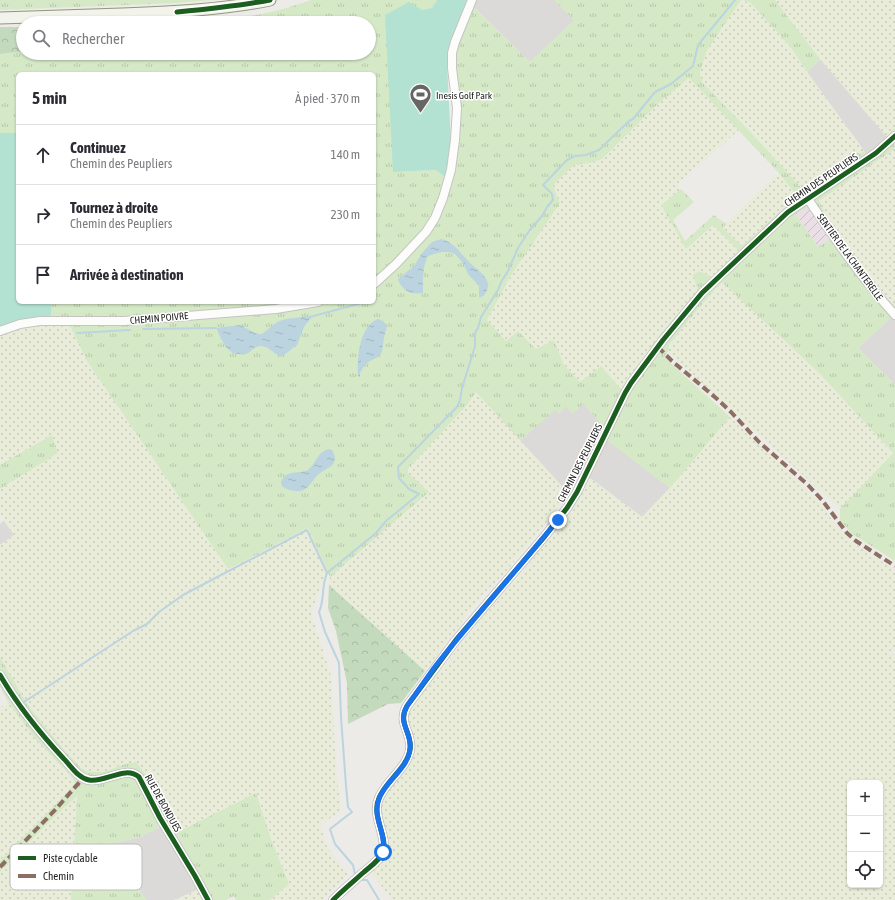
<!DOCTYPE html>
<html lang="fr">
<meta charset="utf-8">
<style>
body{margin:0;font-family:"Asap Condensed",sans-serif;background:#f2f2f3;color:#2b2b33}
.controls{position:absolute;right:12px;bottom:12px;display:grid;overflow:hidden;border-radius:6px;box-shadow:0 1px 3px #0004}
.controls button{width:36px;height:36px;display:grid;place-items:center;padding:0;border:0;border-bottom:1px solid #e1e1e2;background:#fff;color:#2b2b33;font:20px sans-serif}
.stop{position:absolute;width:12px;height:12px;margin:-9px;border:3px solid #1a73e8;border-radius:50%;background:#fff}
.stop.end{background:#1a73e8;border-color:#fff;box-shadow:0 1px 4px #0008}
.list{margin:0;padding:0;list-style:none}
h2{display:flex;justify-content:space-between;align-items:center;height:52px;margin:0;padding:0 16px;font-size:17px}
h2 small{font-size:13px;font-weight:400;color:#7c7c81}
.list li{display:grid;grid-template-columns:26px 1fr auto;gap:12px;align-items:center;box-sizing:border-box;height:60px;padding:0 16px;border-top:1px solid #e1e1e2}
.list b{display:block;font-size:15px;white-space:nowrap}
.list p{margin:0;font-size:13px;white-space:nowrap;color:#7c7c81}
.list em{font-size:13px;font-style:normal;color:#7c7c81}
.icon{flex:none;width:22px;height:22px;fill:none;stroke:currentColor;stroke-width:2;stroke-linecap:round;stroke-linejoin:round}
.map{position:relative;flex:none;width:895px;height:900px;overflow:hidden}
.search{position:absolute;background:#fff;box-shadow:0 1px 3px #0004;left:16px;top:16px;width:360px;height:44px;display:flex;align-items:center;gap:10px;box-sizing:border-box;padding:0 14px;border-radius:22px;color:#7c7c81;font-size:15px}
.panel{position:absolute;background:#fff;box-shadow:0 1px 3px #0004;left:16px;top:72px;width:360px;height:232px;border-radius:6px}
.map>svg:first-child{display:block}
.residential{fill:#dbdad8}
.industrial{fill:url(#industrial-furrows)}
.farmland{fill:url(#farmland-dots);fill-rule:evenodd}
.grass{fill:url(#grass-tufts);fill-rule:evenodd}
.forest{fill:url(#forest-crowns)}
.pitch{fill:#b3e2d3}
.water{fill:url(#water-ripples)}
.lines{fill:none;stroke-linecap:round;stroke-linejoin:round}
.stream{stroke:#bbd4df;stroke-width:2}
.street-casing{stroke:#c5c4c3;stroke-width:10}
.secondary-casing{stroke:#92967f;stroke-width:13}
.street{stroke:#fcfcfb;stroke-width:8}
.secondary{stroke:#f2f3ea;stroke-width:11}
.quiet{stroke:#8d6e63;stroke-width:4;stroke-dasharray:8 4;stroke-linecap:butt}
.cycleway-casing{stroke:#fff;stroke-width:8}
.cycleway{stroke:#1b5e20;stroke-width:5}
.route{stroke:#1a73e8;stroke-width:5}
.labels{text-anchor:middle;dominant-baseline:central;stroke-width:3;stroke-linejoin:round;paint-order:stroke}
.poi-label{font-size:10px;fill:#1e1e1e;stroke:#fff;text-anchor:start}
.street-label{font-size:10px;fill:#1e1e1e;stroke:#fff}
.key{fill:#fff;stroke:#bcbcbc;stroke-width:1}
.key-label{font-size:11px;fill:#1e1e1e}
</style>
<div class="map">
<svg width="895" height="900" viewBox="0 0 895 900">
<defs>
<pattern id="industrial-furrows" width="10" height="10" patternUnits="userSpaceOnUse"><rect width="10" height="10" fill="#e9dfe5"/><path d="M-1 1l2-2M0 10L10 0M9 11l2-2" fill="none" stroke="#c7bfc4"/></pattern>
<pattern id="farmland-dots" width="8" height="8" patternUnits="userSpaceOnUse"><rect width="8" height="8" fill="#eaecda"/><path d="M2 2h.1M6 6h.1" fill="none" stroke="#c8cabb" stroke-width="1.8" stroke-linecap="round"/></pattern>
<pattern id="grass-tufts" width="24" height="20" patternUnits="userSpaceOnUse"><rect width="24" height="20" fill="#d5e9c6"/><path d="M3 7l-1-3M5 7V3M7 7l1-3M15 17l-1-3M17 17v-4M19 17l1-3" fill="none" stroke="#b6c7aa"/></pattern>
<pattern id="forest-crowns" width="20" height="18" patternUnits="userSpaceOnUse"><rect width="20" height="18" fill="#c4dabd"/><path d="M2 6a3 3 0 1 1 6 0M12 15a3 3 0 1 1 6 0" fill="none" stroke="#a8bba2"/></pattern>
<pattern id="water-ripples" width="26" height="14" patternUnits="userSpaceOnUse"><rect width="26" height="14" fill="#bbd4df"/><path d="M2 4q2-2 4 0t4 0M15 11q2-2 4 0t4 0" fill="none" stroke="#a0b6bf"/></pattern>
</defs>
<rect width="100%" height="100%" fill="#ecebe7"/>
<path class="residential" d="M476 0H554L575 20 530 62 473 6Z
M820 59 887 137 868 156 807 72Z
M895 314V385L858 348Z
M536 349 602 425 601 435 670 488 642 517 582 472 569 494 476 392Z
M4 520 14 535 0 545V524Z
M170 822 176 833 213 900H203L197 890 174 900H146L132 879 115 850 118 842 138 838Z"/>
<path class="industrial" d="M810 206 832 239 818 247 795 214Z"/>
<path class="farmland" d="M741 0 751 3 792 49 807 72 864 151 804 191 758 140 702 82 700 72 707 50Z
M775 0H895V128L887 137 820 59Z
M689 78 739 130 677 184 681 189 661 205 686 248 713 225 741 252 711 277 699 271 698 290 659 336 621 389 580 382 564 365 554 340 536 349 506 341 487 320 510 277 553 185 574 165 590 163 602 159 659 103Z
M895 147V307L874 283 838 238 819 201 892 151Z
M779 173 797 196 742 246 722 227Z
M722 282 819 373 893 454 840 509 669 353V345L699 308Z
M50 324H69L87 361 228 569 308 527 327 569 311 613 331 676 336 769 341 811 320 825 327 847 348 874 323 900H270L289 884 271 839 256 793 176 833 163 810 125 764 103 772H90L81 768 60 745 28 705 0 657V545L14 535 0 515V489L15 481 52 435 0 465V335L26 326Z
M476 392 569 494 505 573 482 595 425 671 329 585 330 577 429 492 407 473 408 469 467 405Z
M730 417 799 481 824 507 833 522 854 543 895 570V648L892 654 895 655V900H391L371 871 389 853 386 846 380 806 388 792 411 760 416 742 408 726 407 707 434 679 473 629 527 566 571 513 590 478 642 517 670 488ZM850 783H880V885H850Z
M8 702 33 736 73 779 75 784 65 795 0 861V708Z
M77 795 71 900H0V872L53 818Z
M198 890 203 900H174Z"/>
<path class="grass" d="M0 0H210L177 3 0 10Z
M311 0H437L432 8 422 10 393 172 436 170 445 177 434 220 437 223 451 186 460 143V109L455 58 456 48 473 6 530 62 574 20 554 0H741L707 50 700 72 702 82 758 140 804 191 864 151 868 156 895 128V147L892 151 819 201 838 238 874 283 895 307V314L858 348 895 385V561L851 533 840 520V509L893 453 819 373 722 282 699 308 669 345V350L664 357 730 417 670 488 600 435 602 425 584 404 572 414 566 406 559 414 555 410 521 440 476 392 467 405 408 469V473L429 492 330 577 308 528 228 569 87 361 69 324H50L52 302H374V74H18V133H0V27H23V53H369V23H166C178 23 191 23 203 22 239 19 277 13 311 0ZM689 78 779 173 797 196 742 246 723 228 726 224 714 215 685 241 673 220 694 202 681 189 661 205 686 249 713 225 740 252 712 277 699 271 693 275 698 290 659 336 621 389 601 366 580 382 564 365 554 340 536 349 518 331 506 341 487 320 510 277 560 203 553 185 574 165 590 163 602 159 659 103ZM810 206 831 239 818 247 795 214Z
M743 0H775L820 59 807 72 792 49 751 3Z
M52 435 58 453 0 489V465Z
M0 657 28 705 60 745 81 768 90 772H103L125 764 136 762 148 777 163 810 170 822 138 838 118 842 115 850 132 879 146 900H71L77 796 53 818 0 872V861L65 795 75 784 73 779 33 736 8 702 0 687Z
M256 793 271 839 289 884 270 900H236L234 896 226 900H213L176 833Z"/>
<path class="forest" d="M0 27H23V51L0 54Z
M329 585 425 671 401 703 388 704 348 724 347 683 336 631 328 608Z"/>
<path class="pitch" d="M437 0H467L449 48 447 64 451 144 445 177 436 170 393 172 385 15 409 2 422 10 432 8Z
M0 133H18V302H52L50 324 26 326 0 335Z"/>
<path class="water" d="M441 239C454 242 461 254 470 263 477 270 494 279 486 292 484 296 483 297 479 297V286L468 274 463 263 455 254 449 252H442L434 254 428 256C422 268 423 281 423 293 411 295 403 291 398 280L399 278 414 266 422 253 432 242Z
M310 316 311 318 304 327 297 345 284 355 281 356C273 354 270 347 262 346 254 346 254 349 248 353 245 355 243 354 239 354 226 354 221 338 216 328L240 325 257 334H262L277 322 286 319Z
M378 319 383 321 387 326 384 337 382 352 378 357 370 361 364 366 360 373V377L358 376C357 359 359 326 378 319Z
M330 449 332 450C335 454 336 460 333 464 330 468 324 470 320 473 313 478 309 490 300 491 291 492 273 487 285 476 291 471 299 473 306 471 316 466 317 450 330 449Z"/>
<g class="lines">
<path class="stream" d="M374 300 376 299
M310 317 365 302
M143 329 216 328
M77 333 130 330
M24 702 133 631 147 624 159 612 183 595 307 530 327 573
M355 874 353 865 335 844 330 829 352 812 348 807 346 786 341 717 339 663 325 632 319 612C325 599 321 587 327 573L376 533 386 521 419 494 409 489 399 478 398 467 457 407 460 400 462 388 472 356 475 346V333L478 328 481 317 498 290 501 282 508 271 518 248 529 231 542 216 547 207 553 200 552 194 543 185 567 160 575 156 586 155 599 150 629 121 633 119 655 92 671 84 693 66 698 45 735 0
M360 880H367L379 900"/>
<defs>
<path id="street" d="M808 199C835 239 862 279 895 315
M374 284 396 264 426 232 435 218 443 198 451 170 455 140 457 108 452 68V53L455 42 472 0
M0 331 20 324 40 321H124L276 309 318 302
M0 675C18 706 39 732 64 759 71 766 78 778 89 780 106 783 125 765 139 777L160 818 195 876 208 900
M333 900C343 890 354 881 364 872 371 866 380 860 383 852 388 836 371 816 379 798 386 781 407 768 410 750 413 733 397 724 407 706L456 640 545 536 567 508 577 492 625 393 631 383 663 340 702 293 723 273 788 212 876 153 895 136"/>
<path id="secondary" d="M0 18C41 17 81 15 122 14 171 12 221 10 270 0"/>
</defs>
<use href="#street" class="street-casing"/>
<use href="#secondary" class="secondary-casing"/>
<use href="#street" class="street"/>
<use href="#secondary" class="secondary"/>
<path class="quiet" d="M658 347 672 361 716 398 731 412 759 442 808 485 822 500 847 533 856 541 895 566
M0 867 56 809 83 778"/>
<defs>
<path id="cycleway" d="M177 12C208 9 239 6 270 0
M0 675C18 706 39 732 64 759 71 766 78 778 89 780 106 783 125 765 139 777L160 818 195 876 208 900
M333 900C343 890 354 881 364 872 371 866 380 860 383 852 388 836 371 816 379 798 386 781 407 768 410 750 413 733 397 724 407 706L456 640 545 536 567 508 577 492 625 393 631 383 663 340 702 293 723 273 788 212 876 153 895 136"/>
</defs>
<use href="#cycleway" class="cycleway-casing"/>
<use href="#cycleway" class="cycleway"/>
</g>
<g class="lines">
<path class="route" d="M383 852C387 835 373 819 378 802 383 782 409 769 410 748 412 735 399 723 405 710 407 705 411 700 415 695 421 686 428 677 434 668 454 642 476 617 498 591 518 568 538 544 558 520"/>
</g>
<defs>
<symbol id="stadium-pin" viewBox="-11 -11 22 30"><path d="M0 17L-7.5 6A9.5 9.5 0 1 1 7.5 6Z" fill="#666664" stroke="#fff"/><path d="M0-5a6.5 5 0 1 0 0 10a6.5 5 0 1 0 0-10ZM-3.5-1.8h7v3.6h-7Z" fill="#fff"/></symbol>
</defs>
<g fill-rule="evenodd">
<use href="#stadium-pin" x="408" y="82" width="25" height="34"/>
</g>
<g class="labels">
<g class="poi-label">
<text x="436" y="95">Inesis Golf Park</text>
</g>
<g class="street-label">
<text transform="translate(821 180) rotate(-34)">CHEMIN DES PEUPLIERS</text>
<text transform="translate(850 257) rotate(54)">SENTIER DE LA CHANTERELLE</text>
<text transform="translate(159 318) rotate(-5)">CHEMIN POIVRE</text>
<text transform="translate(580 463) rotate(-63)">CHEMIN DES PEUPLIERS</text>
<text transform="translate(163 803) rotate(61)">RUE DE BONDUES</text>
</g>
</g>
<rect x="10" y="844" width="132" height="46" rx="6" class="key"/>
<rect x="18" y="856" width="18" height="4" fill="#1b5e20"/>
<rect x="18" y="874" width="18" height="4" fill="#8d6e63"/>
<g class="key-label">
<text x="43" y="862">Piste cyclable</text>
<text x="43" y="880">Chemin</text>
</g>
</svg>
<div class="controls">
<button>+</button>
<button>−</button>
<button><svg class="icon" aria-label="locate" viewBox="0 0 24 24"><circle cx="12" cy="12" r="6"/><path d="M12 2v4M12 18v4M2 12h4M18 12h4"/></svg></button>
</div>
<div class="stop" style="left:383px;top:852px"></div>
<div class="stop end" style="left:558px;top:520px"></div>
<div class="search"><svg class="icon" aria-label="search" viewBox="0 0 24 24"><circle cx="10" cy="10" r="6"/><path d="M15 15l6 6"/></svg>Rechercher</div>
<section class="panel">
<h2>5 min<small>À pied · 370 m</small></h2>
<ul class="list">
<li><svg class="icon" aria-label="ahead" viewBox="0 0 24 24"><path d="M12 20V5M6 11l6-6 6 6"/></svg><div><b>Continuez</b><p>Chemin des Peupliers</p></div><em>140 m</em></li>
<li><svg class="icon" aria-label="right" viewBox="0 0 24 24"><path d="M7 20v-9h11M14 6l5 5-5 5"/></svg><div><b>Tournez à droite</b><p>Chemin des Peupliers</p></div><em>230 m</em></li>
<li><svg class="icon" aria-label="arrive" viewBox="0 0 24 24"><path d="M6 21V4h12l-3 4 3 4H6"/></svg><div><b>Arrivée à destination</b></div></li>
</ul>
</section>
</div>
